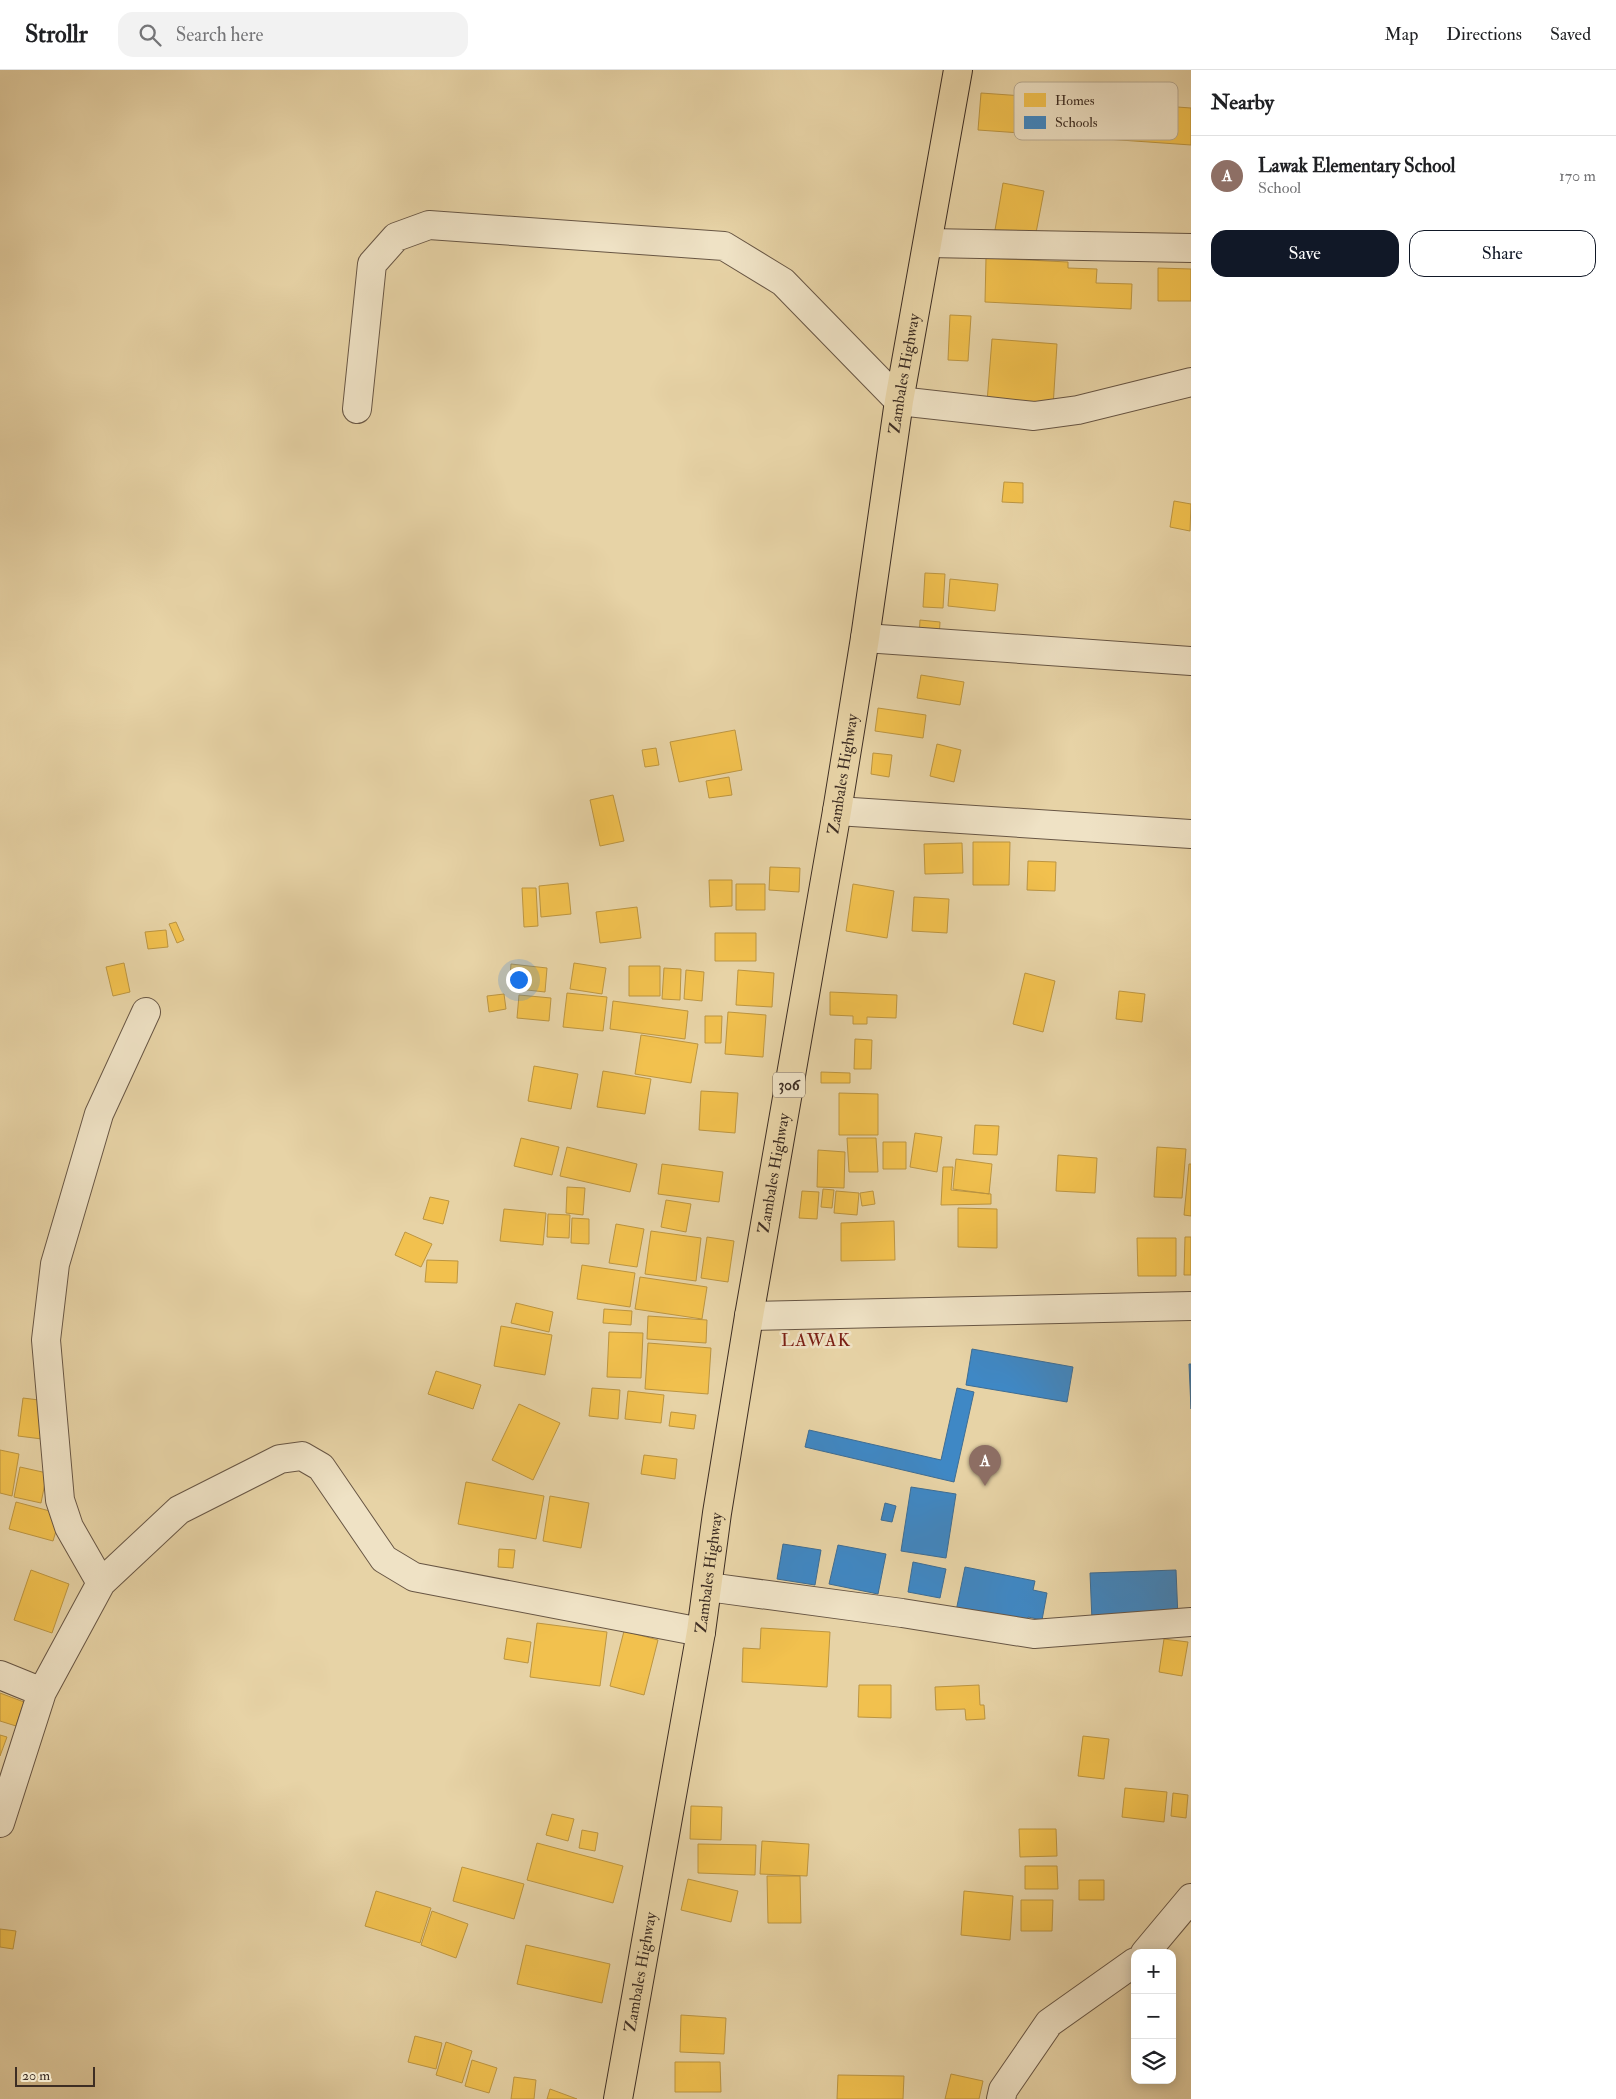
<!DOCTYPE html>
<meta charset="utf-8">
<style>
body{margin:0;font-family:"IM FELL Double Pica",serif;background:#f2f2f2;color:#202124}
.controls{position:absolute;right:15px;bottom:15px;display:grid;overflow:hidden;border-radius:10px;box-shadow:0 2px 12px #0003}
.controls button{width:45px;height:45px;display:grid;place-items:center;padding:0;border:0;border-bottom:1px solid #e0e0e0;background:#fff;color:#202124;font:25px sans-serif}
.scale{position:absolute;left:15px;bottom:12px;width:80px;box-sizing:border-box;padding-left:5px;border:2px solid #3d2d23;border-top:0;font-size:14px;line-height:18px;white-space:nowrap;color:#3d2d23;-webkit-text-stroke:4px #efe2c5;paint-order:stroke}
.you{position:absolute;left:518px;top:909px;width:18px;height:18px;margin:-12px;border:4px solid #fff;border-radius:50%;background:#1a73e8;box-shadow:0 0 0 8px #1a73e833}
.badge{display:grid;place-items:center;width:32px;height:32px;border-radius:50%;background:#111827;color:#fff;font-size:16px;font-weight:700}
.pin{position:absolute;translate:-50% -41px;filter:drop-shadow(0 1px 2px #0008)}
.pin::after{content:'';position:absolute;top:26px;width:18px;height:15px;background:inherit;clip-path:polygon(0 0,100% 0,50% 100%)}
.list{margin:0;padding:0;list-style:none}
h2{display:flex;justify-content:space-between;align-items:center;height:65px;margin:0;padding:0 20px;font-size:21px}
h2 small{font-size:16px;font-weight:400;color:#757577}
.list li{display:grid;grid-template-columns:32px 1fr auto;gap:15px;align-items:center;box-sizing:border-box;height:80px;padding:0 20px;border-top:1px solid #e0e0e0}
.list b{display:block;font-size:19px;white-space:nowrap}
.list p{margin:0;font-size:16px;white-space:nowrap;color:#757577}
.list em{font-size:16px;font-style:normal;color:#757577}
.actions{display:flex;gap:10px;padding:15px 20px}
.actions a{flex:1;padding:11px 0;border:1px solid #111827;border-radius:15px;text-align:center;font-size:18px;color:#111827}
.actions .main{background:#111827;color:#fff}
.icon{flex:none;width:28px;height:28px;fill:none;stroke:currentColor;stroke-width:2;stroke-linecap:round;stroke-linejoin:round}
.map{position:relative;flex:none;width:1191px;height:2029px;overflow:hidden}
header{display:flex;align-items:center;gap:30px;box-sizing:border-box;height:70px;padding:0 25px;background:#fff;border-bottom:1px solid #e0e0e0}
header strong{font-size:24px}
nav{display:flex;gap:28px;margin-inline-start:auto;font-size:18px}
.search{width:350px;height:45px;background:#f2f2f2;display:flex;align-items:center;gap:12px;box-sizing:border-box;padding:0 18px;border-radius:15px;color:#757577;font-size:19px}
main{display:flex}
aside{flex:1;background:#fff}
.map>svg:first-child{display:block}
.homes{fill:#f2c14e;stroke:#bc9541}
.schools{fill:#3f88c5;stroke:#3e6d94}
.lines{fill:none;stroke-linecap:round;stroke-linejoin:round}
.minor-casing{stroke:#685644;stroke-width:30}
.major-casing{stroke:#3d2d23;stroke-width:30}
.minor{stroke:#efe2c5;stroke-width:28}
.major{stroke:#e7d3a6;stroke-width:28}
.labels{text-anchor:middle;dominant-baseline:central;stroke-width:5;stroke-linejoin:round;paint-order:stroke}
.shield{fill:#efe2c5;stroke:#726354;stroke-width:1}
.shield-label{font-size:15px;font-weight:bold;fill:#3d2d23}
.street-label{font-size:16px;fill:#3d2d23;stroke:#efe2c5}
.neighbourhood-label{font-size:18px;letter-spacing:1px;fill:#7a1f14;stroke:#efe2c5}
.key{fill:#efe2c5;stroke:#baac94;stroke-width:1}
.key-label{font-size:14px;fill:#3d2d23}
</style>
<header>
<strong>Strollr</strong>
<div class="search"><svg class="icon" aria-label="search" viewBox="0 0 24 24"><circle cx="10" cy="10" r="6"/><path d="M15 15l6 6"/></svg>Search here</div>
<nav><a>Map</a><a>Directions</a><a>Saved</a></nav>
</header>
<main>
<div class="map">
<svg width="1191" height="2029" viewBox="0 0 1191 2029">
<rect width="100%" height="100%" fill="#e7d3a6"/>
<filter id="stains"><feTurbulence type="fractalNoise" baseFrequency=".004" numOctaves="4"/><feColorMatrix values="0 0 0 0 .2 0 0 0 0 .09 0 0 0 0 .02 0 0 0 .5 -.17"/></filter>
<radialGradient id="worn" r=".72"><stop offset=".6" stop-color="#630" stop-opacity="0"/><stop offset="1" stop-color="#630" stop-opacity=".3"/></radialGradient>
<path class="homes" d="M981 23 1191 38V75L978 60Z
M1003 113 1044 121 1035 168 995 160Z
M986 188 1068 192V198L1097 199 1096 213 1132 214 1131 239 985 232Z
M1158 198 1191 199V231H1158Z
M950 245 971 246 968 291 948 290Z
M992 269 1057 274 1053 337 987 332Z
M1004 412 1023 413V433L1002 432Z
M1174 431 1191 434 1190 461 1170 457Z
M925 503 945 504 943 538 923 537Z
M950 509 998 514 995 541 948 536Z
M920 550 940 552 939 568 919 567Z
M921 605 964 612 960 635 917 628Z
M878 638 926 645 923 668 875 661Z
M735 660 742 700 679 712 670 672Z
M937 674 961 680 954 712 930 706Z
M656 678 659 695 645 697 642 680Z
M873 683 892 685 889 707 871 704Z
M729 707 732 725 709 728 706 711Z
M613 725 624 771 600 776 590 730Z
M973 772H1010L1009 815H973Z
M962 773 963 803 925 804 924 774Z
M1028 791 1056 792 1055 821 1027 820Z
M770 797 800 798 799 822 769 820Z
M709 810H732V836L710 837Z
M568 813 571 844 541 847 539 816Z
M736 814H765V840H736Z
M853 814 894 821 887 868 846 861Z
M522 818H536L538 856 524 857Z
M914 827 949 829 947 863 912 861Z
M637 837 641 868 600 873 596 842Z
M176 852 184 870 177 873 169 854Z
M166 860 168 877 148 879 145 862Z
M715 863H756V891H715Z
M124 893 130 922 113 926 106 897Z
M574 893 606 898 602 924 570 919Z
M511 894 547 898 545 922 509 918Z
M629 896H660V926H629Z
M664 898 681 899 680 930 662 929Z
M686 900 704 902 702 931 684 929Z
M738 900 774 903 772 937 736 935Z
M1025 903 1055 911 1043 962 1013 954Z
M1119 921 1145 924 1142 952 1116 949Z
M830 922 897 925 896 948 867 947V954H853V946L830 945Z
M567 923 607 927 603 961 563 957Z
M504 924 506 939 489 942 487 926Z
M519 925 551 928 549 951 517 948Z
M613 931 688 941 685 969 610 959Z
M728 942 766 945 763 987 725 984Z
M705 946H722L721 973H705Z
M641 965 698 974 691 1013 635 1004Z
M855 969 872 970 871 999H854Z
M534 996 578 1004 571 1039 528 1031Z
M603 1001 651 1009 645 1044 597 1037Z
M821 1002 850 1003V1013H821Z
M701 1021 738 1023 735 1063 699 1060Z
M839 1023 878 1024V1065H839Z
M975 1055 999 1056 997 1085 973 1084Z
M915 1063 942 1067 937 1102 910 1097Z
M521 1068 559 1077 552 1105 514 1096Z
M847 1068H876L878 1102H849Z
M883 1072H906V1099H883Z
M567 1077 637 1094 630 1122 560 1106Z
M1157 1077 1186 1079 1182 1128 1154 1127Z
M818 1080 845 1082 844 1118 817 1117Z
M1058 1085 1097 1088 1095 1123 1056 1121Z
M956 1089 992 1094 989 1124 953 1119Z
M662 1094 723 1102 719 1132 658 1124Z
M1189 1094H1191V1146L1184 1145Z
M943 1097H953L951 1120 991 1124V1134L941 1135Z
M567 1117 585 1118 583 1145 566 1143Z
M823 1119 834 1120 832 1138 821 1137Z
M802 1121 819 1122 817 1149 799 1148Z
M836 1121 859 1123 857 1145 834 1143Z
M873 1121 875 1134 862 1136 860 1123Z
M430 1127 449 1131 443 1154 423 1149Z
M666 1130 691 1134 686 1162 661 1157Z
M958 1138 997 1139V1178L958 1177Z
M504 1139 546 1143 543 1175 500 1171Z
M548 1144 570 1145 569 1168 547 1167Z
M572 1148 589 1149V1174L571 1173Z
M894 1151 895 1190 841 1191V1153Z
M616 1154 644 1159 637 1197 609 1193Z
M651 1161 701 1168 696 1211 645 1204Z
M405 1162 432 1174 421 1197 395 1185Z
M707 1167 734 1171 728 1212 701 1208Z
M1185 1167H1191V1205H1184Z
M1137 1168H1176V1206H1138Z
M427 1190 458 1191 457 1213 425 1212Z
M582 1195 635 1203 630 1237 577 1229Z
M640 1207 707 1217 702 1249 635 1239Z
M516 1233 553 1242 549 1262 511 1253Z
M604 1239 632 1241 631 1255 603 1253Z
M648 1246 707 1250 706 1273 647 1269Z
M501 1256 552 1265 545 1305 494 1296Z
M609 1262 643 1263 641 1308 607 1307Z
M648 1273 711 1278 708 1324 645 1319Z
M436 1301 481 1315 473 1339 428 1324Z
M592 1318 620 1320 618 1349 589 1346Z
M628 1321 664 1325 661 1353 625 1349Z
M23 1328 47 1331 42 1369 18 1366Z
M519 1334 560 1353 533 1410 492 1390Z
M671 1342 696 1345 694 1359 669 1356Z
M0 1380 19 1384 12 1426 0 1423Z
M644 1385 677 1389 675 1409 641 1404Z
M20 1397 47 1403 41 1433 14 1427Z
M466 1412 544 1426 536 1469 458 1454Z
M550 1426 589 1433 581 1478 543 1471Z
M16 1432 61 1444 53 1471 9 1459Z
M499 1479 515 1480 513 1498 498 1497Z
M31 1500 69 1514 52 1563 14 1550Z
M537 1553 607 1562 600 1616 530 1607Z
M761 1558 830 1562 827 1617 742 1612 743 1578 760 1579Z
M624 1561 658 1570 644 1625 610 1616Z
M507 1568 531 1572 528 1593 504 1589Z
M1164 1569 1188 1572 1182 1606 1159 1602Z
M859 1615H891V1648L858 1647Z
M979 1615 980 1635H984L985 1649 966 1650 965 1639 936 1640 935 1617Z
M0 1623 24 1632 16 1656 0 1651Z
M0 1665 7 1667 0 1686Z
M1083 1666 1109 1669 1104 1709 1078 1706Z
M1125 1718 1167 1722 1164 1752 1122 1747Z
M1173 1723 1188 1725 1186 1748 1171 1746Z
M691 1736 722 1737 721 1770 690 1769Z
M552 1744 574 1749 568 1771 546 1765Z
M1019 1759H1056L1057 1786 1020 1787Z
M582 1760 598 1763 595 1781 579 1778Z
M762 1771 809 1774 807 1806 760 1804Z
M537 1773 623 1796 613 1833 527 1810Z
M698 1774 756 1775 755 1805 698 1803Z
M1025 1796H1057L1058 1819H1025Z
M462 1797 524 1814 514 1849 453 1831Z
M767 1806H800L801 1853H768Z
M688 1809 738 1821 731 1852 681 1840Z
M1079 1810H1104V1830H1079Z
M376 1821 431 1838 420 1873 365 1856Z
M964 1821 1013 1826 1010 1870 961 1865Z
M1021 1830H1053L1052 1861H1021Z
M432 1841 468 1854 456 1888 421 1875Z
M0 1859 16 1861 13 1879 0 1877Z
M526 1875 610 1894 602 1933 517 1914Z
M681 1945 726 1948 724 1984 680 1982Z
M415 1966 442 1973 436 1999 408 1992Z
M446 1972 472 1981 462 2013 436 2005Z
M472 1990 497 1998 489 2023 465 2016Z
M675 1992H720L721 2022H675Z
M951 2004 983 2011 979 2029H945Z
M838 2005 904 2006 903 2029H837Z
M514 2007 536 2010 534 2029H511Z
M550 2019 577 2029H547Z"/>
<path class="schools" d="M972 1279 1073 1297 1067 1332 966 1315Z
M1189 1294H1191V1339Z
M957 1318 974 1322 954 1412 805 1377 809 1360 941 1390Z
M911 1417 956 1424 946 1488 901 1481Z
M885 1433 896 1436 892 1452 881 1450Z
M783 1474 821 1480 815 1515 777 1509Z
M838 1475 886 1484 878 1524 829 1514Z
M913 1492 946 1499 940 1528 908 1522Z
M965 1497 1035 1511 1033 1520 1047 1523 1042 1550 1028 1547 1025 1561 955 1546Z
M1176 1500 1178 1548 1092 1551 1090 1503Z"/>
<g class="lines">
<defs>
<path id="minor" d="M929 173 1191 178
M357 339 372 194 396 167 429 155 724 176 783 212 899 331 1034 346 1078 340 1191 312
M865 568 1191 591
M837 741 1191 764
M749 1246 1191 1236
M101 1513 69 1457 60 1430 46 1270 55 1194 99 1044 146 942
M708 1517 902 1543 1034 1564 1191 1552
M0 1605 42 1622
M0 1753 42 1622 101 1513 179 1440 280 1389 302 1386 321 1397 384 1489 414 1507 701 1562
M1145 1883 1191 1828
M1001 2029 1003 2020 1049 1953 1135 1892"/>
<g id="major">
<path id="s1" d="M618 2029 701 1562 717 1443 749 1246 837 741 865 568 899 331 958 0"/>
</g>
</defs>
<use href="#minor" class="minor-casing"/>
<use href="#major" class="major-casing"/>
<use href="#minor" class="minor"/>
<use href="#major" class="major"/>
</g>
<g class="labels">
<rect class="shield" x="773" y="1002.5" width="32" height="25" rx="4"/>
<g class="shield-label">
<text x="789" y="1015">306</text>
</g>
<g class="street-label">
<text stroke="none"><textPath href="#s1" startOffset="1749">Zambales Highway</textPath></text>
<text stroke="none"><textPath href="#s1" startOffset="1344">Zambales Highway</textPath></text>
<text stroke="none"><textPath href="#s1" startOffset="939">Zambales Highway</textPath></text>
<text stroke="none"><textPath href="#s1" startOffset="534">Zambales Highway</textPath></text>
<text stroke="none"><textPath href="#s1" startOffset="129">Zambales Highway</textPath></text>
</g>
<g class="neighbourhood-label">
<text x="816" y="1270">LAWAK</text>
</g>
</g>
<rect x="1014" y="12" width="164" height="58" rx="8" class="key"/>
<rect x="1024" y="23" width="22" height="14" fill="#f2c14e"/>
<rect x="1024" y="46" width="22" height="13" fill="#3f88c5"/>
<g class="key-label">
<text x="1055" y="35">Homes</text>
<text x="1055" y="57">Schools</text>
</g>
<rect width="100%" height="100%" filter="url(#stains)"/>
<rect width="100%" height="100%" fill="url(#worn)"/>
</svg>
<div class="controls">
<button>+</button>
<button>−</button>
<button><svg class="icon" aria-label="layers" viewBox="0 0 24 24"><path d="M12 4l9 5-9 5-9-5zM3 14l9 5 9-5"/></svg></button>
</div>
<div class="scale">20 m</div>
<div class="you"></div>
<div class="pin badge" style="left:985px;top:1416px;background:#8d6e63">A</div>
</div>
<aside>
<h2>Nearby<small></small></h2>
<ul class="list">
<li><span class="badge" style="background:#8d6e63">A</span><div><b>Lawak Elementary School</b><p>School</p></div><em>170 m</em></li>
</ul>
<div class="actions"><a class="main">Save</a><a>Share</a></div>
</aside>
</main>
